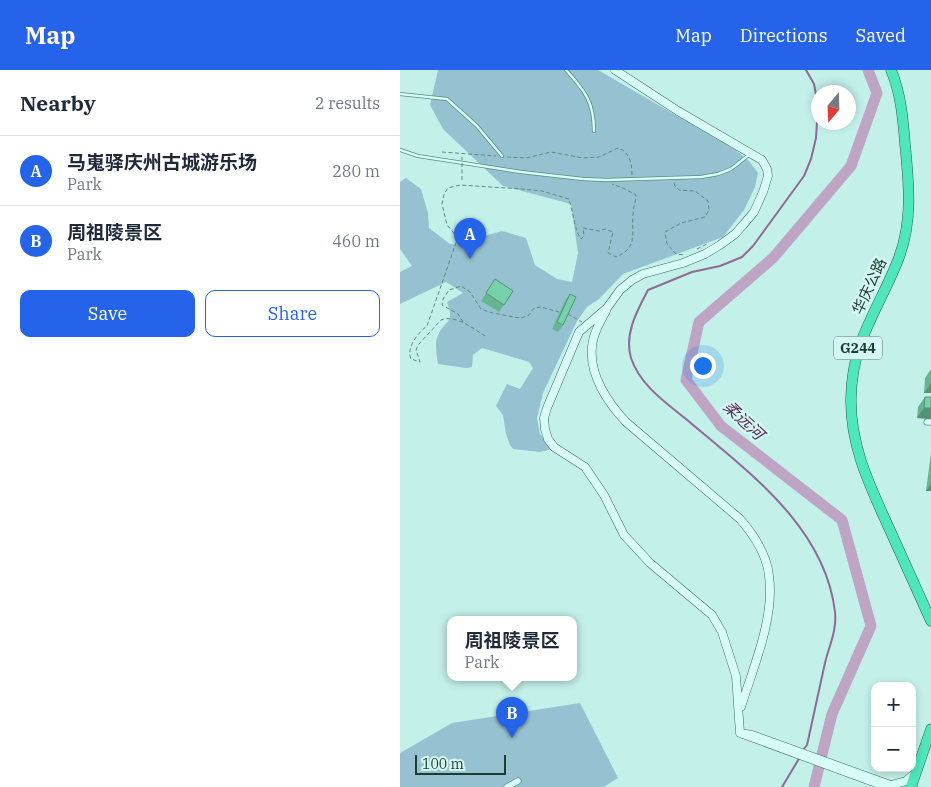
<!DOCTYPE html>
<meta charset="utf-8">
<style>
body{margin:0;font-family:"IBM Plex Serif","Noto Sans SC",serif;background:#f2f2f3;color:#1f2937}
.controls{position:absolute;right:15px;bottom:15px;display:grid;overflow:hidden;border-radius:10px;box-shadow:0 2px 8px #0003}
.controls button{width:45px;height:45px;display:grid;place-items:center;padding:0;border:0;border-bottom:1px solid #e0e1e3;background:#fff;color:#1f2937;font:25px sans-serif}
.compass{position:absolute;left:411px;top:15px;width:45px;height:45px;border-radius:50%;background:#fff;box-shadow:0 2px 8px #0003;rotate:199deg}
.scale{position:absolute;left:15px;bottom:12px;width:91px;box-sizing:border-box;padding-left:5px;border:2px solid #1d3c31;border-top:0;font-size:14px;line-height:18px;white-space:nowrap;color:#1d3c31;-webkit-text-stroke:4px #d3f8f3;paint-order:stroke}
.you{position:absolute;left:302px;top:295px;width:18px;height:18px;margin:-12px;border:4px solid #fff;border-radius:50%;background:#1a73e8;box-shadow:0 0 0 8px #1a73e833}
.badge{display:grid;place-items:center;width:32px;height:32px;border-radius:50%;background:#2563eb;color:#fff;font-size:16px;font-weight:700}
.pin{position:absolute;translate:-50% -41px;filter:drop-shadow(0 1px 2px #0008)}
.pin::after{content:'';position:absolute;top:26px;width:18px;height:15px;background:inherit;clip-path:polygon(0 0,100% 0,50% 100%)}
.popup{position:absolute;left:47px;top:546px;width:130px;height:65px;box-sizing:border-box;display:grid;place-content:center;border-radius:10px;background:#fff;filter:drop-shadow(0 1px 4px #0005);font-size:16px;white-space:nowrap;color:#747a83}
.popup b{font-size:19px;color:#1f2937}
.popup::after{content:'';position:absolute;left:50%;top:100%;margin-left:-10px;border:10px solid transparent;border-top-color:#fff}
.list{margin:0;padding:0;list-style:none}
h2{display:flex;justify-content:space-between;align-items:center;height:65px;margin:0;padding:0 20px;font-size:21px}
h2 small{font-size:16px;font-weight:400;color:#747a83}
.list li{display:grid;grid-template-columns:32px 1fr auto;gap:15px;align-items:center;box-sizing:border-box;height:70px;padding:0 20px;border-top:1px solid #e0e1e3}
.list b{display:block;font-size:19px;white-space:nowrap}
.list p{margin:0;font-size:16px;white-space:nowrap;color:#747a83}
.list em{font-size:16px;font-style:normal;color:#747a83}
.actions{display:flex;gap:10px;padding:15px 20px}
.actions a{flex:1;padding:11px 0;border:1px solid #2563eb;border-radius:10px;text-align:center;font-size:18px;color:#2563eb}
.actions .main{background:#2563eb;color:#fff}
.map{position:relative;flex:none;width:531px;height:717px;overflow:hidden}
header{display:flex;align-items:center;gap:30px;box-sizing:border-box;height:70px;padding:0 25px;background:#2563eb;color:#fff}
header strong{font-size:24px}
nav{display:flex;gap:28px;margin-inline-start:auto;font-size:18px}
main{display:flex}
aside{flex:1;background:#fff}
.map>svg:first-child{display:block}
.green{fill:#96c1d0}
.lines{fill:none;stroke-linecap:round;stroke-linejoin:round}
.stream{stroke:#8f6b93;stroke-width:2}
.river{stroke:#bfa5c4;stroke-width:11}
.lane-casing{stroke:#588d7c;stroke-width:4}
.street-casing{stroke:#588d7c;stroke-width:7}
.secondary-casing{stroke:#3b6f5d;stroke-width:9}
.highway-casing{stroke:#2d5b49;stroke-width:11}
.path{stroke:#588d7c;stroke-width:1;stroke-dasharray:4 2.5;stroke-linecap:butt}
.lane{stroke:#d7fbf6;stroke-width:2.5}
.street{stroke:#d7fbf6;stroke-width:5.5}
.secondary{stroke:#d7fbf6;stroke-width:8}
.highway{stroke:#4ee6bb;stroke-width:10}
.path-bridge{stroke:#588d7c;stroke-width:1;stroke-dasharray:4 2.5;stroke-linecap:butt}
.wall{fill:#65b592}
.shaded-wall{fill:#539377}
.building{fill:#76d2aa;stroke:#539377}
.labels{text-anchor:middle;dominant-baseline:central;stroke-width:5;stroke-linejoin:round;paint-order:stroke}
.shield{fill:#d3f8f3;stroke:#54746b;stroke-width:1}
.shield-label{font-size:14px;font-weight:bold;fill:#1d3c31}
.street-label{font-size:15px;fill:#1d3c31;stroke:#d3f8f3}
.water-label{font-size:16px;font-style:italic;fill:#5d2c58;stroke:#d3f8f3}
</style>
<header>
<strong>Map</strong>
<nav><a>Map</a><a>Directions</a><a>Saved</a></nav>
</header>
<main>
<aside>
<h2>Nearby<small>2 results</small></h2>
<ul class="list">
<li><span class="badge">A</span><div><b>马嵬驿庆州古城游乐场</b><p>Park</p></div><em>280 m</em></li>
<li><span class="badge">B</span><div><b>周祖陵景区</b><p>Park</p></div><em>460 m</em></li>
</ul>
<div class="actions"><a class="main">Save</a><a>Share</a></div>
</aside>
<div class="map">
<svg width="531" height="717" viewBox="0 0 531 717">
<rect width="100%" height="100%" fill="#c3f1ea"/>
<path class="green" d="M38 0H198L334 79 349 91 358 103 355 117 344 140 323 167 223 204 199 229 187 237 177 251 143 323 137 348 140 364 153 379 140 382 113 379 110 375 106 364 103 345 96 336 107 314 120 319 133 298 129 292 82 278 73 285 72 297 66 298 38 294C37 286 34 274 38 265 46 249 55 254 47 232L63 223 46 212 0 234V202L12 196 0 179V112L6 108 21 119 28 143 29 158 50 174 63 175 84 166 102 161 126 168 135 195 157 209 172 212 178 183 171 134 103 116 43 59 30 35Z
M180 633 218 708 204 717H0V683L52 653Z"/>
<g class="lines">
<path class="stream" d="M403 680 407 675C413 648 419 620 425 593 429 576 437 561 435 542 425 456 347 401 286 349 265 332 240 315 231 288 224 264 237 241 248 220L292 202 320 196 342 187 353 176 404 106 411 89 416 68 418 35 414 14 406 0
M382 717 400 687"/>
<path class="river" d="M414 717 432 644 471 556 442 450 321 356 286 310 299 252 373 188 451 96 477 23 468 0"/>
<defs>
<path id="lane" d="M166 0C185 21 194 32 194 61
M0 24 47 29 77 56 102 86
M0 80 18 86 121 102 183 109 206 110 301 107 318 104 331 99 350 84"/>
<path id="street" d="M527 352H531
M107 717 118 711"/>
<path id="secondary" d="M215 0 278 41 362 90 367 99 368 106 363 122 354 142 343 155 335 164 320 175 305 184 283 193 243 204 232 210 220 220 207 238 179 262 147 338 144 348 145 359 148 369 154 377 185 397 204 425 224 465 250 493 312 545 322 562 336 606 340 663
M206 241C200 252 193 264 192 277 189 305 208 333 226 352L340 449C354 465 367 484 369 506 375 548 353 598 341 637
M491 715 506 711 515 703
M487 717 340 663 352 665 496 717"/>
<path id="highway" d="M491 0C501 24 503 49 505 74 509 114 513 152 498 190 478 241 452 270 451 328 450 376 470 416 489 458 503 489 517 520 531 551
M511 717 531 659"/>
</defs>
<use href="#lane" class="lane-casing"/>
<use href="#street" class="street-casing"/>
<use href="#secondary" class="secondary-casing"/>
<use href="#highway" class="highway-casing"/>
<path class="path" d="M42 82 96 86
M107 87 126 88 151 82 183 88 199 87 218 78C230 82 232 94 232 105
M274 113 275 116 279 120 295 121 308 131 309 140 305 147 281 153 265 162 267 174 276 184 285 185
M297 179 307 174
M168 244 182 252
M63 252 58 244 42 235 43 229 49 220 61 216 70 222 81 239 89 242 108 246 120 248 128 246 134 238 141 237 159 242
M85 266C74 259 55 244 41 250L18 275 16 280 20 292 11 289C6 277 18 263 27 256L57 170 53 162 47 155 42 134 44 124 48 118 60 115 122 119 142 121 169 129 177 162 181 169 184 166 183 158 199 161 205 159 213 162 208 183 216 187C239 177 231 164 233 144 233 137 236 132 236 125L223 118 212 114"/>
<use href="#lane" class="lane"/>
<use href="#street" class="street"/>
<use href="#secondary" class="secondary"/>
<use href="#highway" class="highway"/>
<path class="path-bridge" d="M62 110V87"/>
</g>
<path class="wall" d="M95 209 113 221 99 242 81 231Z
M170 224 163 255 158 262 152 259 165 231Z
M531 299V323H524L525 308Z
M525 327 531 349 517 348 518 337Z
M531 383V421H526Z"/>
<path class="shaded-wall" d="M531 313V323H524Z
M524 338H531V349L517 348Z
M531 414V421H526Z"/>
<path class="building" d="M95 209 113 221 104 235 86 223Z
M170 224 176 227 163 255 157 252Z
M525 327H531V338H524Z"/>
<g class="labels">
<rect class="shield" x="434" y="266.5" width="48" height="23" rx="4"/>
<g class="shield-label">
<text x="458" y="278">G244</text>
</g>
<g class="street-label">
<text transform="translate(469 216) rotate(-65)">华庆公路</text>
</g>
<g class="water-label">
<text transform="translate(344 350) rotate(43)">柔远河</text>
</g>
</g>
</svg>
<div class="controls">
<button>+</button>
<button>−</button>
</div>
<svg class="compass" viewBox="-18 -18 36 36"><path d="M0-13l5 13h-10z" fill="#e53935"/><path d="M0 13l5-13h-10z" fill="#747a83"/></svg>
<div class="scale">100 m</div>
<div class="you"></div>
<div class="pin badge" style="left:70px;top:189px">A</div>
<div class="pin badge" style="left:112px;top:668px">B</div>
<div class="popup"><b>周祖陵景区</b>Park</div>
</div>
</main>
